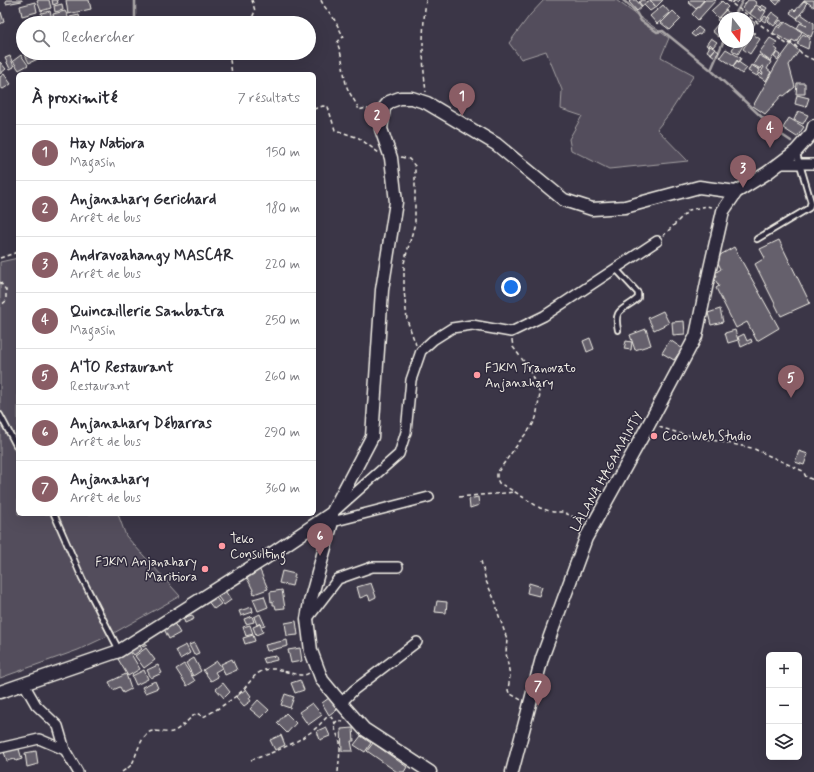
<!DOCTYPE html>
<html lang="fr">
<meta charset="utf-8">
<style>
body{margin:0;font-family:Mynerve,sans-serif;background:#f7f7f7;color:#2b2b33}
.controls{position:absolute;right:12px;bottom:12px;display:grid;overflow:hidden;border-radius:6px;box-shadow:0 4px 16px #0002}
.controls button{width:36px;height:36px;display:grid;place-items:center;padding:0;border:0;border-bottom:1px solid #e1e1e2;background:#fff;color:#2b2b33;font:20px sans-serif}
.compass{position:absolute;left:718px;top:12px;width:36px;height:36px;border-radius:50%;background:#fff;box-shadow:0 4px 16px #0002;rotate:163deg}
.you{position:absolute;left:511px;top:287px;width:14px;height:14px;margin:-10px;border:3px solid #fff;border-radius:50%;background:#1a73e8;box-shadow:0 0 0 6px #1a73e833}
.badge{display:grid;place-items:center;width:26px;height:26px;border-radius:50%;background:#8a5d65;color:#fff;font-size:13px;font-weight:700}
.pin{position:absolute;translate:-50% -33px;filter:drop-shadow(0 1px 2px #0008)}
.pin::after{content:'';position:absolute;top:21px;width:14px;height:12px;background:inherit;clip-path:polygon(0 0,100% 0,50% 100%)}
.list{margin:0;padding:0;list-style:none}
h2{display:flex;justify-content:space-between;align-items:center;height:52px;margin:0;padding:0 16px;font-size:17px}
h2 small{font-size:13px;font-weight:400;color:#7c7c81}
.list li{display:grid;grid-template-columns:26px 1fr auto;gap:12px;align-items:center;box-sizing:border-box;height:56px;padding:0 16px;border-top:1px solid #e1e1e2}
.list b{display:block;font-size:15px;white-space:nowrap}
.list p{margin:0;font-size:13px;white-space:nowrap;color:#7c7c81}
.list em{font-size:13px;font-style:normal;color:#7c7c81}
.icon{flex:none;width:22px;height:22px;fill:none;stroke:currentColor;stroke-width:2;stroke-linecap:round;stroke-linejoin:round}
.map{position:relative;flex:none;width:814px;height:772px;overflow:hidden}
.search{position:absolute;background:#fff;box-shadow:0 4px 16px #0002;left:16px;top:16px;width:300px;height:44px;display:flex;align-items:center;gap:10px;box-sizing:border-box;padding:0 14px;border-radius:22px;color:#7c7c81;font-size:15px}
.panel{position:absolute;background:#fff;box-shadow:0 4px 16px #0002;left:16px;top:72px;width:300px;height:444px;border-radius:6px}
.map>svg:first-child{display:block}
.green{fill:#534e5c;stroke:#a4a0a2}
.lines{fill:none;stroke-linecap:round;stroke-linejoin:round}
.stream{stroke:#aaa6a7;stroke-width:2.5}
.building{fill:#65616c;stroke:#f4f1e8}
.lane-casing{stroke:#f4f1e8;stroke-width:8}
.street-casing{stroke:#f4f1e8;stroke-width:12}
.secondary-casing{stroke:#f4f1e8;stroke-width:15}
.path{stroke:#f4f1e8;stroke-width:1.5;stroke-dasharray:4 3;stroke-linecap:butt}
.lane{stroke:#2f2a3d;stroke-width:4.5}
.street{stroke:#2f2a3d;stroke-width:9}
.secondary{stroke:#2f2a3d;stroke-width:12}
.poi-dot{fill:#ff9aa2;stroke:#2f2a3d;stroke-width:1.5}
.labels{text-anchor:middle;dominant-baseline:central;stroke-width:3;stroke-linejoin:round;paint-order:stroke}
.poi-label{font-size:13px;fill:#f4f1e8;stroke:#2f2a3d;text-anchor:start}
.street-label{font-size:13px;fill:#f4f1e8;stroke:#2f2a3d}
</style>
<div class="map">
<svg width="814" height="772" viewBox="0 0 814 772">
<rect width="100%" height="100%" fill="#3b3647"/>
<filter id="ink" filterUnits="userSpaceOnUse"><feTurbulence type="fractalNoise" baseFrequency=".025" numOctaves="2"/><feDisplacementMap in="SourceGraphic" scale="8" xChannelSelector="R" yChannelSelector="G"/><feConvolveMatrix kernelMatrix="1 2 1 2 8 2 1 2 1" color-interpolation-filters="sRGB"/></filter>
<g filter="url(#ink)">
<path class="green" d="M544 0H616L669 38 661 57 694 75 669 114 657 129 688 161 609 169 571 150 569 139 582 116 561 109 562 90 546 51 521 59 509 43 530 15Z
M18 258V514H118L126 536 180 596 112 634 78 650 0 678V262Z"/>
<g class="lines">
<path class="stream" d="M135 0V18L137 23
M623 0 636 12 641 21 657 32 663 31 711 70
M733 18 743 0
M724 40 711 70 779 133 791 141"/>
</g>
<path class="building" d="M6 0H22V1L6 4Z
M39 0H49L51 8 41 11 37 1Z
M52 0H57L58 3 53 5Z
M66 0H89L91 9 68 14Z
M631 0H636L642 7 637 11 629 2Z
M642 0H645L647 2 642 6 639 2Z
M650 0 656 7 650 11 644 5Z
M650 0H663L656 7Z
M690 0H704L696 9 688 2Z
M705 0H716L698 20 692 14Z
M729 0H740L737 3 734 1 732 3Z
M748 0H753L757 3 749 14 742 8Z
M772 0H781L777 5Z
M804 0H814V7Z
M722 1 728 7 718 18 711 11Z
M804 1 807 3 805 5 806 7 797 18 790 13 793 9 795 11Z
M35 2 37 12 22 16 20 6Z
M62 4 63 10 55 12 54 6Z
M663 5 670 13 657 24 650 16Z
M756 5 760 7 758 9 762 11 763 9 766 11 760 21 750 14Z
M762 5 767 8 765 11 760 7Z
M726 10 731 16 729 18H724V21L719 17Z
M50 11 52 19 43 21 41 13Z
M65 11 69 19 58 22 57 18 54 19 53 14Z
M673 11 681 19 670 30 661 23Z
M1 12 4 22 0 24V13Z
M772 12 780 18 774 26 768 21 770 18 768 17Z
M801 14 814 23V29L811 37 797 28 800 23 807 26 797 19Z
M79 15 81 23H71L70 17Z
M765 16 768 18 765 22 762 20Z
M719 17 724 21 723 25 717 20Z
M748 18 755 23 749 33 748 32Z
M42 19 43 23H29V22Z
M780 20 783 22 780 26 777 24Z
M785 22 802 32 796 42 792 40 791 43 773 33 777 26 780 28Z
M718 24 724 29 719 37 712 31Z
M698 27 703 31 700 35 698 34 695 37 691 34Z
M753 32 755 33 754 35 760 39 750 54 743 49 752 35H751Z
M803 34 810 38 808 49 797 44Z
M711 38 717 42 713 47 710 44 709 47 706 45Z
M770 38 777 42 774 47 778 50 770 61 759 53Z
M730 42H745L738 54 732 50 734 46 729 43Z
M791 44 799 51 789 65 795 87 784 96 782 95 765 114 753 106 777 63Z
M710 46 715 49 711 54 707 51Z
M715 49 719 52 715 57 711 54Z
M726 49 741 58 739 62 737 60 733 66 720 57Z
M777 52 781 55 778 60 774 57Z
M24 53H38L40 58 29 63Z
M39 53H46L47 56 41 59Z
M55 53H64V54L56 56Z
M21 55 28 65 19 70 13 61Z
M759 55 771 62 767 69 771 72 766 81 758 76 760 73 762 75 763 73 761 72 764 67 762 66 761 69 753 65Z
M10 56 14 67 10 69 5 58Z
M737 61 747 68 742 74 733 67Z
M0 62 6 69 0 74Z
M751 65 760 70 757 76 748 71Z
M4 74 11 84 3 89 0 87V77Z
M797 83H805V94H796Z
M797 95 809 98 806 107 795 104Z
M798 111 808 115 803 124 794 120Z
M789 118 804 127 797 137 783 128Z
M779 240 810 303 781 316 755 264 765 258 760 249Z
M734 247 779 328 757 341 747 322 736 328 716 288 719 286 714 278 717 276 715 273 721 269 718 263 720 255Z
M720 309 723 322 711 325 708 313Z
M663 311 669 323 654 330 648 318Z
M684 321 685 334 673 335 672 322Z
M646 329 651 345 635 350 630 335Z
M735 330 738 340 728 343 725 333Z
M744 334 747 341 751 339 752 342 741 347 738 337Z
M590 338 594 349 587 352 583 341Z
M670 340 683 349 680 354 679 353 674 360 662 353Z
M626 341 632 342 631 350 624 349Z
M799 451 808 454 804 465 795 462Z
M478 497 479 505 470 508 469 499Z
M259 568 268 589 254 594 253 592H254L247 578 249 577 247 572Z
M282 571 295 574 292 586 279 583Z
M371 583 376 597 370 600 368 595 360 598 357 587Z
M529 583 542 587 539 596 527 593Z
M224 589 231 600 224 605 216 594Z
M282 590 285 608 276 609 275 605H273V601L271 602 270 592Z
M214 595 221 604 214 609 207 600Z
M264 596 268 607 258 611 253 599Z
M437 601 447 602 446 613 435 612Z
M252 607 253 612 241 616 239 611Z
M260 614 265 625 261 626 260 623 257 625 254 617Z
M192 615 194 619 185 623 183 618Z
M252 616 254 622 246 624 244 619Z
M296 621 298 635 287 636 285 623Z
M174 623 180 633 169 639 164 629Z
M260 624 263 632 256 635 253 627Z
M250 625 253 634 246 636 243 627Z
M253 635 255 641 245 644 243 638Z
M287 640 288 646 267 651 265 645Z
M139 641 145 642 147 645 143 647Z
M138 643 142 649 134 655 129 649Z
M194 643 199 653 194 655 189 645Z
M186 645 190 653 180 659 176 650Z
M146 648 155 660 144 668 135 656Z
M300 648 302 661 291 663 288 650Z
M128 649 140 669 128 676 118 659 125 655 124 652Z
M276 656 277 660 265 663 263 658Z
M194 658 201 671 193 676 186 663Z
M232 659 237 670 225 675 221 664Z
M217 661 222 668 215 672 218 677 211 681 203 670Z
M184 664 195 681 187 686 176 669Z
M158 665 162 673 151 678 147 670Z
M144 670 148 679 136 685 132 676Z
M126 674 131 689 123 693 120 687 113 690 109 682Z
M300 680 304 690 295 693 291 683Z
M155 681 158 688 145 693 142 687Z
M223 683 230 692 224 698 216 689Z
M246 689 251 696 249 698 251 701 244 706 236 697Z
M285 694 294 697 290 708 281 705Z
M329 698 337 709 329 715 322 703Z
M258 700 269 710 261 718 250 709Z
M312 703 322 715 308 725 299 712Z
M286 713 296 723 287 733 277 723Z
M326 727 330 736 320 740 317 731Z
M353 728 354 741H351L353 751H342L341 729Z
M281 735 285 745 275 750 270 740Z
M361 736 371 743 365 752 354 745Z
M373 743 407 767 404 772H397L367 751Z
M18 746 22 759 16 761 15 759 7 761 3 749Z
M36 751 38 764 27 767 25 753Z"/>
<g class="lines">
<defs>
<path id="lane" d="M757 239 809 208 811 202 796 151
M616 269 638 293V298C624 311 613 307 618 330
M0 415 18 449
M54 514 82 578 119 650"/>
<path id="street" d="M778 164H814
M336 510 399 454 406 432 411 380 421 351 433 340 452 328 472 325 511 332 544 316 657 241
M332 522 429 497
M308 618 338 579 372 567H398
M24 684 36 705 58 726 65 750 78 772
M341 703 354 690 417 642
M0 748 39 739 65 750"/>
<path id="secondary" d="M332 513V522L310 602 307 619 311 651 322 680 341 703 364 729 430 772
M0 692 119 651 261 561 332 513 372 437 382 290 396 202 391 158 381 129 384 108 389 102 400 98H412L427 103 496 144 564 200 592 209 625 207 699 187 736 192
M512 772 542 658 586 538 649 424 696 336 709 273 723 211 736 192 767 173 796 151 812 133 814 126"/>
</defs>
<use href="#lane" class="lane-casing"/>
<use href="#street" class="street-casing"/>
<use href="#secondary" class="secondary-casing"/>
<path class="path" d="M321 0C324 8 330 12 334 19 338 26 340 31 344 37L341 38 337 43C343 56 343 70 346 84 348 93 356 101 359 110L366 108 374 113
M426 0C422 32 422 60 426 92
M727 0 788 45 790 43 794 44 803 55 814 60
M250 23 255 11 252 0
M229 53 232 74
M314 109 323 106 328 107 335 130 359 138 379 153
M401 157 409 159 415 166V223L404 263V290L407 320 416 345
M663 236 689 210 707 206 714 208
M0 258 18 252
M0 282 6 290V301L0 306
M512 340 513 347 528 367 540 394 536 418 532 426 520 441 497 473V479L499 483 515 492 540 508 553 512H563L580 520 585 519
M659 427 682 434 752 448 803 471 806 477 814 480
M459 497C478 495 497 494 515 492
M481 561 486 581 496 603 498 613 507 639 506 653 510 676 508 690 509 693 521 700
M251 760C272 753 293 745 311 732 317 728 322 722 327 717H331L335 723
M122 772C126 769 130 767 132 764 137 754 139 741 148 733 154 728 164 734 172 732 181 729 188 719 197 713L203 717C215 711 232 700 242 691 248 685 253 675 262 671 279 663 297 681 309 673
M338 772 340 750V742L334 726 335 723 338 720 345 723"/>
<use href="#lane" class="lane"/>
<use href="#street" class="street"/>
<use href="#secondary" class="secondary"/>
</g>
</g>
<g class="poi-dot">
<circle cx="477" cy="375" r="4"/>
<circle cx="654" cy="436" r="4"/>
<circle cx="222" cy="546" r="4"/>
<circle cx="205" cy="569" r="4"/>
</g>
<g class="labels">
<g class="poi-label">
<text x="485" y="368">FJKM Tranovato<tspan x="485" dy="15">Anjanahary</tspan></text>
<text x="662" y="436">Coco Web Studio</text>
<text x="230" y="539">Teko<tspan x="230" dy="15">Consulting</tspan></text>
<text x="197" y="562" text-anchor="end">FJKM Anjanahary<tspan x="197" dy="15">Maritiora</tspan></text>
</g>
<g class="street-label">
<text transform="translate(607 472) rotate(-61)">LÀLANA HAGAMAINTY</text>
</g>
</g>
</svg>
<div class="controls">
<button>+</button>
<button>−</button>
<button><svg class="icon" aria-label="layers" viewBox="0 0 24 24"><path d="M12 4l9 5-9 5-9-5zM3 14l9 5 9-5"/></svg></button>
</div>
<svg class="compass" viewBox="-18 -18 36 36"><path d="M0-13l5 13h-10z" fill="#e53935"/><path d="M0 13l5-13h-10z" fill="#7c7c81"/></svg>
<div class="you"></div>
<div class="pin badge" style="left:462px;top:116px">1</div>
<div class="pin badge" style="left:377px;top:135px">2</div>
<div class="pin badge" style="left:743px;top:188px">3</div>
<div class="pin badge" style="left:770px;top:148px">4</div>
<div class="pin badge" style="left:791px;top:398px">5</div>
<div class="pin badge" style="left:320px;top:556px">6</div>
<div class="pin badge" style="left:538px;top:706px">7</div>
<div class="search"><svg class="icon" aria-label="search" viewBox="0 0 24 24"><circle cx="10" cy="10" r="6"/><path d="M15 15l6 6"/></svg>Rechercher</div>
<section class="panel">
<h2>À proximité<small>7 résultats</small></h2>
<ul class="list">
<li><span class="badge">1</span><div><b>Hay Natiora</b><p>Magasin</p></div><em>150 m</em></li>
<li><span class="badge">2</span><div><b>Anjanahary Gerichard</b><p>Arrêt de bus</p></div><em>180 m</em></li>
<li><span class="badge">3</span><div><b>Andravoahangy MASCAR</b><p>Arrêt de bus</p></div><em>220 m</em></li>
<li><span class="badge">4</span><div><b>Quincaillerie Sambatra</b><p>Magasin</p></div><em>250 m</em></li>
<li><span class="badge">5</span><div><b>A'TO Restaurant</b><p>Restaurant</p></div><em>260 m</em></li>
<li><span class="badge">6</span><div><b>Anjanahary Débarras</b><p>Arrêt de bus</p></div><em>290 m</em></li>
<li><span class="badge">7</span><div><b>Anjanahary</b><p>Arrêt de bus</p></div><em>360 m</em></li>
</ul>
</section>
</div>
